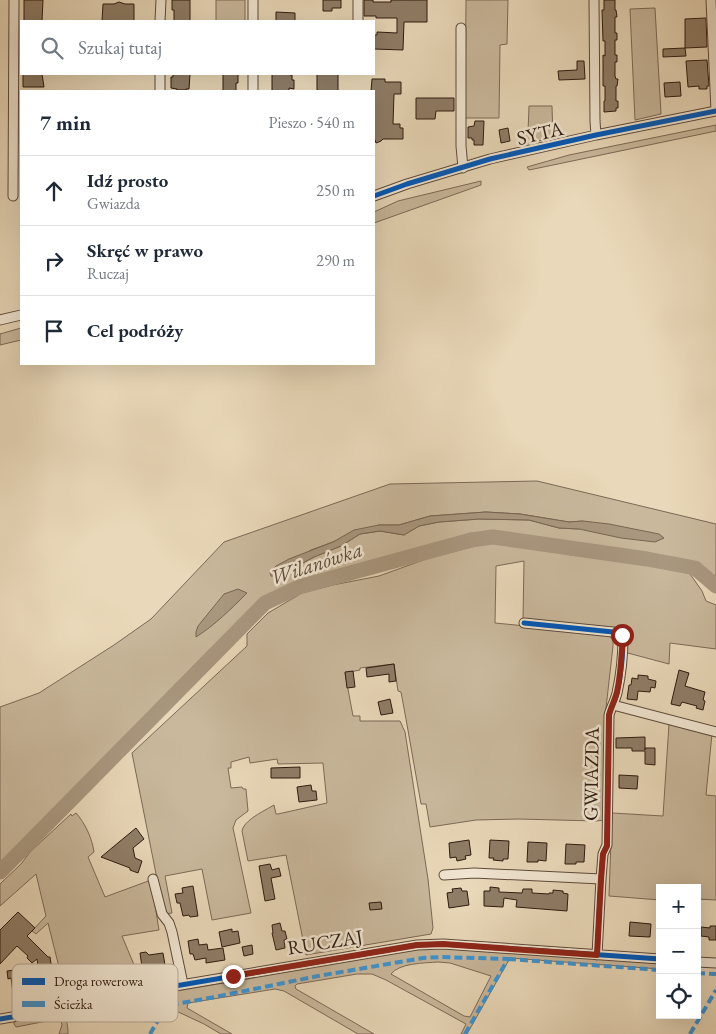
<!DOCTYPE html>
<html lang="pl">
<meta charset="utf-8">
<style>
body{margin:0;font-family:"EB Garamond",serif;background:#f2f2f3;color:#1f2937}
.controls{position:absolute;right:15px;bottom:15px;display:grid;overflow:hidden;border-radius:0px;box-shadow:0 5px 20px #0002}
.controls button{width:45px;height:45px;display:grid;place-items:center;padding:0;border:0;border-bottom:1px solid #e0e1e3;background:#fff;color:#1f2937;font:25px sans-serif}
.stop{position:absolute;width:15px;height:15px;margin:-11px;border:4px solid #8f2418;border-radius:50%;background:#fff}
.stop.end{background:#8f2418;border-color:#fff;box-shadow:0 1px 5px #0008}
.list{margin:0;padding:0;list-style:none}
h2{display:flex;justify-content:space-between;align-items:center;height:65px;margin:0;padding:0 20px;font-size:21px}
h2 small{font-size:16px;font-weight:400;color:#747a83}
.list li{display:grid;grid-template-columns:32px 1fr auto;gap:15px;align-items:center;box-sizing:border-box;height:70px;padding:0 20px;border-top:1px solid #e0e1e3}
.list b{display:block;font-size:19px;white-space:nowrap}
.list p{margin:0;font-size:16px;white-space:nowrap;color:#747a83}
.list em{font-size:16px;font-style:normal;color:#747a83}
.icon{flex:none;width:28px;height:28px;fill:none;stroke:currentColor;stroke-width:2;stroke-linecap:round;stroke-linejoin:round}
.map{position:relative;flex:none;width:716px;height:1034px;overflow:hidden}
.search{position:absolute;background:#fff;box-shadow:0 5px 20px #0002;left:20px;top:20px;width:355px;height:55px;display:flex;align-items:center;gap:12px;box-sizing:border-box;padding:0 18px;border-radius:0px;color:#747a83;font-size:19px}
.panel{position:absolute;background:#fff;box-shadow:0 5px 20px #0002;left:20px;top:90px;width:355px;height:275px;border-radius:0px}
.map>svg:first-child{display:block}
.green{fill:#c9b89c;stroke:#7c6956;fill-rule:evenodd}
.water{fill:#a9977f;stroke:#786552}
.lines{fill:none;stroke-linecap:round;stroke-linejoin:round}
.river{stroke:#a9977f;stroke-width:15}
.building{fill:#8f7d67;stroke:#2e1a0f}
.minor-casing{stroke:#5d4a3a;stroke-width:11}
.minor{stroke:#f1e6d2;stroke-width:9}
.quiet{stroke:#3c94d2;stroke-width:4;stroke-dasharray:8 4;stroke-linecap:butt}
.cycleway-casing{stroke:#f1e6d2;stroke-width:8}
.cycleway{stroke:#0057b8;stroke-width:5}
.route{stroke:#8f2418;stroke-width:6}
.labels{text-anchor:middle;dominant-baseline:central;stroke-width:5;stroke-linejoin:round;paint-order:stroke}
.street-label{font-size:20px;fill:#2e1a0f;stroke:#f1e6d2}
.water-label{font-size:21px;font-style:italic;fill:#5f4c3c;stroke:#f1e6d2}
.key{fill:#f1e6d2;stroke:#b6a998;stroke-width:1}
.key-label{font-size:14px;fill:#2e1a0f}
</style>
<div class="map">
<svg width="716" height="1034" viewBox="0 0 716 1034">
<rect width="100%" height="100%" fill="#e9d8b9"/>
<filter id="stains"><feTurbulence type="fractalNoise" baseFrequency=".004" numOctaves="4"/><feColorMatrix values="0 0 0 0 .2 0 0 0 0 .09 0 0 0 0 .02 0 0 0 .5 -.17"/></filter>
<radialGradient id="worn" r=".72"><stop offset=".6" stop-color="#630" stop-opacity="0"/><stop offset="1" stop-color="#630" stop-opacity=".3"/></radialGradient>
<path class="green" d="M216 0H245V21H216Z
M466 0H508L507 44 500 45 499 118H465Z
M655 8 661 114 635 120 630 9Z
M529 106H552L553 138 519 145V134L528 133Z
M716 125V131L529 170 527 167 569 155Z
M481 181V185L374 223V212L398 201Z
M21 328V340L0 345V334Z
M537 481 716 524V580L696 565 666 557 492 531 300 583 274 595 259 604 0 862V707L39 693 114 645 151 619 224 542 390 484ZM486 512 520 514 569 522 583 521 579 529 559 528 529 520 479 519 439 522 419 526 404 535 380 531 360 534 341 546 314 557 280 575 271 576 311 550 379 525H399L430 516Z
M491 542 524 546 571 555 629 561 669 569H680L688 571 702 591 706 601 716 605V649L670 643 669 664 624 652 626 633 613 630 523 619 524 561 496 566 495 623 608 634 613 640V646L606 708 605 820 596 821 519 819 476 820 430 827 426 804H421L406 719 401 692 398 691 394 664 360 668V670L345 673 353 716H360V721H400L405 732 428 879 433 928 431 934 306 955 286 855 248 861 242 831C244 820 264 811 274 805L276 814H278L327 803 323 763 278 764 277 759 250 763 249 757 231 762V768H228L231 788 242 787 243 789H246L248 811 236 820 233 828 251 913 212 920 202 869 165 876 172 913 164 914 132 753 247 646V634L268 613 302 593 333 585 379 576 429 558Z
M669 724 712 734 706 795 716 796V900L697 899V888H660V900L609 896 612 813 663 816Z
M76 813C85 823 92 838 94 852L88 857 105 897 151 880 159 930 122 936 142 984 66 995 48 923 36 934 32 931 46 916 36 874 0 906V884L21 864 30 852 71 814 72 816Z
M417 948H434L660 963V969L510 958 467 1034H461L466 1024 386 980 372 974H357L297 984 295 986 296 989 374 1034H358L284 991 275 989 188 1003 187 1008 232 1034H221L204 1024 174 1010 165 1013 164 1008 167 1001 75 1013 77 1009 81 1007ZM438 962 450 963 491 976 470 1017 464 1016 391 974C399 963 425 963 438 962Z
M59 1012C67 1017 68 1025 68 1034H59L62 1025 61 1021 57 1019 16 1027 14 1024V1021Z"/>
<path class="water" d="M486 512 520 514 569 522 583 521 609 524 659 534 664 538 655 542 621 538 579 529 559 528 529 520 479 519 439 522 419 526 404 535 380 531 360 534 341 546 314 557 280 575 271 576 270 572 276 566 289 559 333 542 354 530 379 525H399L430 516Z
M238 589 247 593C231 609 215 625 196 637V632L198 626 224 594Z"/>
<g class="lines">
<path class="river" d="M0 872 265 603 299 587 471 540 493 537 647 559 695 568 716 586"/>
</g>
<path class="building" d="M24 0H43L42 21H24Z
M172 0H190V21H174V10H172Z
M323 0H341V8H332V11H323Z
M364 0H373V2H391V0H427V22H404L403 50 374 49V35H377V32L397 33V18H376V16H364Z
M604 0H615V10H616L617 17H615V33H617V40H615V55H617V62H615V76L616 79H618L617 86H616V101H618V108H616V111L604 112V101H605V86H603V55L605 56V41H603L602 10H604Z
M119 2 125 4H134V21H102L103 4H114Z
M276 12 295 13V21H276Z
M706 18 707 47 685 48V19Z
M685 48 686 56 663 57V49Z
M707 60 709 86H707V89H699V86L688 87 686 61Z
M577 61H584L585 79 559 80 558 71 577 70Z
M23 74H42L44 87H23Z
M173 74H190L189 89H186V90H177V89L171 88V77H173Z
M223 74H238V83H236V91H223Z
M272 74H290V75H292V80H294V89L289 88V91H272Z
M317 74H338V91H317Z
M372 79H385V82H401V94H394L393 124H400V128H403V139H383L381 141 376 143 374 137V91H371Z
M680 82 681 96 665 97 664 83Z
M416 98H454V111H436L435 119H416Z
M475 121H484L483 145H474V140H472V138H468V127L474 126Z
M508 128 510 141 501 143 499 130Z
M394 664 396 681 389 682V674L367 677 366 668Z
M679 670 689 673 685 686 705 692 703 700 705 701 703 710 696 708 697 706 682 702 680 706 671 704Z
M353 671 355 687 347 688 345 672Z
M638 675 648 676V679L656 681 655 688 651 687 650 692 638 691 637 700 627 699 629 685H631L632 678 638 679Z
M390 699 393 713 381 715 378 702Z
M645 737V750V748H655V765L645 764V751H632V748H616V738Z
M300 767V778H271V768Z
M619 775 638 776 637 789 619 788Z
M311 785 312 791H316L317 800 299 802 297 787Z
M136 828 144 839 133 848 135 858 142 861 138 873 130 870V868L101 857Z
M469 840 471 855 465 856 466 859 457 861 456 857 450 858 449 843Z
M490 840 509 841 508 859H503V861L493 860 494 858H489Z
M528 842 547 843 546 861 538 860V862H527Z
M566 844 585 845 584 862H576V864H565Z
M270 864 272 870 279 868 281 876 271 878 275 899 265 901 259 866Z
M193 886 198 916 190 917 189 915 183 916 180 903H177L175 894 183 893 182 888Z
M490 887 499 888V892L522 893 523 889H532V893L549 894V893H553V890L563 891V893L568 894 567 911 516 907 517 900 504 898 503 907 484 906V891H490Z
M461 888 462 891H467L469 905 449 908 447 893 453 892 452 889Z
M381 902 382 909 370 910 369 903Z
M18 912 35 928 27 936 48 957H50L53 976 40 978 37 959 32 963 27 958 28 956 17 946 0 964V930Z
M630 922 651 924 650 937 629 936Z
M280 923 282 931H285L287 939 284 940 285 948 276 950 272 933H273L272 925Z
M710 926H716V940H709V937L701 936V927L710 928Z
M232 929V932L238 931 240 943 222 947 219 932Z
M198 939 199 945 207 944 208 950 223 948 225 960 206 963V958L195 960 193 954H190L188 941Z
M252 945 253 954 244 956 242 947Z
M146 952 149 955 163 953 165 965 159 966V967L151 969 152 972 143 974 140 953Z
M22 969 24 981 35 979 37 993 23 996 18 992 13 993 11 978 8 979 7 971Z"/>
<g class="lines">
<defs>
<path id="minor" d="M594 0 595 121 596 135
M711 0 716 111
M160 21 161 0
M253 21V0
M358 21V0
M461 28V146L463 168
M160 91V74
M253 91V74
M13 196 14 0
M374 196 407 184 490 159 596 135 716 111
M0 320 21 315
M524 623 613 632 618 633 623 637C623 655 621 675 617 693 615 701 611 708 609 715L607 845 603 854 601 879 597 955
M613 705 716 732
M444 875 474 873 601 879
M153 879 162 914 169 923 172 932 183 984
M697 962 716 963
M0 1019 30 1014 134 993 417 945 443 944 660 959"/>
</defs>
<use href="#minor" class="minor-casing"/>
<use href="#minor" class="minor"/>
<path class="quiet" d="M508 959 660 970
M697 973 716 974
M150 1034 163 1012 169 1006 176 1004 215 997 318 976 423 958 441 957 508 959 465 1034
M690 1034 716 990"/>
<defs>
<path id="cycleway" d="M374 196 407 184 490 159 596 135 716 111
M524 623 613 632 618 633 623 637C623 655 621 675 617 693 615 701 611 708 609 715L607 845 603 854 601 879 597 955
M0 1019 30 1014 134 993 417 945 443 944 660 959"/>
</defs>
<use href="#cycleway" class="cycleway-casing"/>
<use href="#cycleway" class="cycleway"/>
</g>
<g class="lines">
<path class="route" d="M233 976 417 945 443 944 597 955 601 879 603 854 607 846 609 715C611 707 615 700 617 692 621 675 621 657 623 639L622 635"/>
</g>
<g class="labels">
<g class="street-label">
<text transform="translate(540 133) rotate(-13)">SYTA</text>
<text transform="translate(591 774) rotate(-89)">GWIAZDA</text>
<text transform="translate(325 942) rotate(-9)">RUCZAJ</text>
</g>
<g class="water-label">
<text transform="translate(316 563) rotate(-18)">Wilanówka</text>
</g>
</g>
<rect x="12" y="964" width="166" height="58" rx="8" class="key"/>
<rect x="22" y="978" width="23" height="7" fill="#0057b8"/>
<rect x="22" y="1001" width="23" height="6" fill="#3c94d2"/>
<g class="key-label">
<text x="54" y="986">Droga rowerowa</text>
<text x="54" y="1009">Ścieżka</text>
</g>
<rect width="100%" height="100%" filter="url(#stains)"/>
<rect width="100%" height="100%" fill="url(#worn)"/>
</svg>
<div class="controls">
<button>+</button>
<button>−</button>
<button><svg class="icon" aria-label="locate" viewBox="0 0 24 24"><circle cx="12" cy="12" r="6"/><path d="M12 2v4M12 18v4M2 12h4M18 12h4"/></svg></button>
</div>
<div class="stop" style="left:622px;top:635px"></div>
<div class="stop end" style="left:233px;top:976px"></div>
<div class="search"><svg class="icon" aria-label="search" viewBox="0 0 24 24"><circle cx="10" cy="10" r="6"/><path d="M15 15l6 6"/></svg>Szukaj tutaj</div>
<section class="panel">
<h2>7 min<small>Pieszo · 540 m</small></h2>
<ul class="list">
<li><svg class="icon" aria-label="ahead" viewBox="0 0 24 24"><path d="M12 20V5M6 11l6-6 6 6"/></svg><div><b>Idź prosto</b><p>Gwiazda</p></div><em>250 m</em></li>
<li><svg class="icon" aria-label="right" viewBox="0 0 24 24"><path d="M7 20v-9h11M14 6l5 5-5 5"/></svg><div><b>Skręć w prawo</b><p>Ruczaj</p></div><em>290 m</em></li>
<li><svg class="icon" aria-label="arrive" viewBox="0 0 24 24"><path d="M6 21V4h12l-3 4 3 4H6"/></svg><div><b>Cel podróży</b></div></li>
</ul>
</section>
</div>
